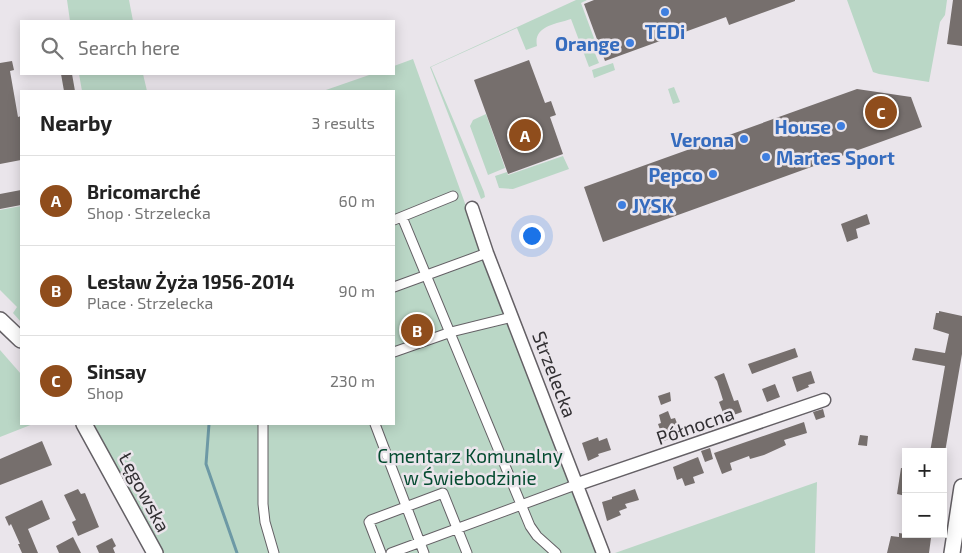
<!DOCTYPE html>
<meta charset="utf-8">
<style>
body{margin:0;font-family:"Exo 2",sans-serif;background:#f6f6f6;color:#222}
.controls{position:absolute;right:15px;bottom:15px;display:grid;overflow:hidden;border-radius:0px;box-shadow:0 2px 12px #0003}
.controls button{width:45px;height:45px;display:grid;place-items:center;padding:0;border:0;border-bottom:1px solid #e0e0e0;background:#fff;color:#222;font:25px sans-serif}
.you{position:absolute;left:531px;top:235px;width:18px;height:18px;margin:-12px;border:4px solid #fff;border-radius:50%;background:#1a73e8;box-shadow:0 0 0 8px #1a73e833}
.badge{display:grid;place-items:center;width:32px;height:32px;border-radius:50%;background:#8f4d1c;color:#fff;font-size:16px;font-weight:700}
.pin{position:absolute;translate:-50% -50%;border:2px solid #fff;box-shadow:0 1px 5px #0006}
.list{margin:0;padding:0;list-style:none}
h2{display:flex;justify-content:space-between;align-items:center;height:65px;margin:0;padding:0 20px;font-size:21px}
h2 small{font-size:16px;font-weight:400;color:#767676}
.list li{display:grid;grid-template-columns:32px 1fr auto;gap:15px;align-items:center;box-sizing:border-box;height:90px;padding:0 20px;border-top:1px solid #e0e0e0}
.list b{display:block;font-size:19px;white-space:nowrap}
.list p{margin:0;font-size:16px;white-space:nowrap;color:#767676}
.list em{font-size:16px;font-style:normal;color:#767676}
.icon{flex:none;width:28px;height:28px;fill:none;stroke:currentColor;stroke-width:2;stroke-linecap:round;stroke-linejoin:round}
.map{position:relative;flex:none;width:962px;height:553px;overflow:hidden}
.search{position:absolute;background:#fff;box-shadow:0 2px 12px #0003;left:20px;top:20px;width:375px;height:55px;display:flex;align-items:center;gap:12px;box-sizing:border-box;padding:0 18px;border-radius:0px;color:#767676;font-size:19px}
.panel{position:absolute;background:#fff;box-shadow:0 2px 12px #0003;left:20px;top:90px;width:375px;height:335px;border-radius:0px}
.map>svg:first-child{display:block}
.green{fill:#bad7c6}
.lines{fill:none;stroke-linecap:round;stroke-linejoin:round}
.stream{stroke:#6d99a5;stroke-width:3}
.building{fill:#766f6d}
.pedestrian-casing{stroke:#646065;stroke-width:11}
.minor-casing{stroke:#646065;stroke-width:15}
.tertiary-casing{stroke:#646065;stroke-width:18}
.pedestrian{stroke:#fff;stroke-width:9}
.minor{stroke:#fff;stroke-width:12}
.tertiary{stroke:#fff;stroke-width:15}
.shop-dot{fill:#3f7fe0;stroke:#eae5eb;stroke-width:2}
.labels{text-anchor:middle;dominant-baseline:central;stroke-width:5;stroke-linejoin:round;paint-order:stroke}
.shop-label{font-size:19px;font-weight:bold;fill:#366cbe;stroke:#eae5eb;text-anchor:end}
.street-label{font-size:19px;fill:#312f32;stroke:#eae5eb}
.park-label{font-size:19px;fill:#044b30;stroke:#eae5eb}
</style>
<div class="map">
<svg width="962" height="553" viewBox="0 0 962 553">
<rect width="100%" height="100%" fill="#eae5eb"/>
<path class="green" d="M67 0H129L133 21H70Z
M576 0H587L581 3 598 49 594 51 599 63 589 67 571 19C556 24 533 26 537 46L526 50 517 28 431 67 484 192 485 197 481 199 430 67Z
M847 0H947L945 15 940 22 929 82 879 74 873 72Z
M413 59 502 306 599 553H163L94 424H394V91H323L372 74H394V66Z
M613 63 615 70 594 78 592 70Z
M79 74H143L147 91H82Z
M674 87 680 102 673 104 668 89Z
M486 114 505 168 488 175 470 126 473 120Z
M563 156 569 169 513 189 499 188 495 176 507 172 508 175Z
M21 206V322L13 313 17 307 0 290V210Z
M0 350 21 374V424H33L0 437Z
M817 482 815 553H615Z"/>
<g class="lines">
<path class="stream" d="M209 424 206 464 237 553"/>
</g>
<path class="building" d="M594 0H795V1L729 25 726 17 605 61 584 4Z
M953 0H962V46L947 44Z
M529 60 545 103 551 101 556 115 550 117 563 154 508 174 474 80Z
M12 61 14 70 10 71 18 117 21 116V160L0 164V63Z
M61 74H72L75 91H64Z
M857 89 911 97 922 127 603 242 584 187Z
M21 190V205L0 209V194Z
M867 214 870 224 856 229 858 238 847 242 841 224Z
M939 311 962 316V354L945 452H930L945 366 912 360 915 348 945 353 949 334 933 329 936 313H939Z
M795 348 798 357 752 374 748 364Z
M811 371 815 383 808 385 809 387 797 392 792 377Z
M724 373 734 401 738 400 742 412 725 418 719 402 723 400 717 381 714 377Z
M775 384 780 397 767 402 762 389Z
M670 392 671 401 661 405 658 396Z
M823 409 825 417 816 420 813 412Z
M668 411 671 419 675 418 681 434 664 441 658 424 661 423 659 415Z
M804 422 807 433 784 440 786 445 764 455 750 459 749 456 730 463 732 470 722 474 714 453Z
M860 435 868 436 867 446 858 445Z
M598 437 599 441 607 438 611 450 598 454 599 456 588 461 582 443Z
M42 441 52 465 0 485V459Z
M710 448 713 459 705 462 701 451Z
M698 457 704 473 693 477 695 483 685 486 682 478 677 480 673 467Z
M901 468H906V496L897 494Z
M78 489 81 494 85 493 99 527 78 536 72 522 76 520 64 495Z
M635 489 639 500 625 504 627 508 619 511 621 515 607 521 602 502 612 499V497Z
M42 500 50 519 28 529 38 553H22L18 544H20L11 524 9 526 5 517Z
M899 533 931 538 929 553H887L891 536 899 537Z
M73 537 81 553H59L56 546Z
M112 538 116 546 113 548 115 553H99L96 546Z"/>
<g class="lines">
<defs>
<path id="pedestrian" d="M402 217 530 526 537 536 556 553
M394 220 453 196
M394 287 487 253
M394 352 451 332 512 317
M263 424V504L265 522 274 553
M375 424 424 553
M381 553 369 522 371 520 443 493 467 553
M391 553 578 484"/>
<path id="minor" d="M472 208 487 253 603 553
M578 484 824 400"/>
<path id="tertiary" d="M0 320 21 340
M84 424 155 553
M952 553 962 487"/>
</defs>
<use href="#pedestrian" class="pedestrian-casing"/>
<use href="#minor" class="minor-casing"/>
<use href="#tertiary" class="tertiary-casing"/>
<use href="#pedestrian" class="pedestrian"/>
<use href="#minor" class="minor"/>
<use href="#tertiary" class="tertiary"/>
</g>
<g class="shop-dot">
<circle cx="665" cy="12" r="5"/>
<circle cx="630" cy="43" r="5"/>
<circle cx="841" cy="126" r="5"/>
<circle cx="744" cy="139" r="5"/>
<circle cx="766" cy="157" r="5"/>
<circle cx="713" cy="174" r="5"/>
<circle cx="622" cy="205" r="5"/>
</g>
<g class="labels">
<g class="shop-label">
<text x="665" y="31" text-anchor="middle">TEDi</text>
<text x="620" y="43">Orange</text>
<text x="831" y="126">House</text>
<text x="734" y="139">Verona</text>
<text x="776" y="157" text-anchor="start">Martes Sport</text>
<text x="703" y="174">Pepco</text>
<text x="632" y="205" text-anchor="start">JYSK</text>
</g>
<g class="street-label">
<text transform="translate(555 374) rotate(69)">Strzelecka</text>
<text transform="translate(695 425) rotate(-19)">Północna</text>
<text transform="translate(145 492) rotate(62)">Łęgowska</text>
</g>
<g class="park-label">
<text x="470" y="455">Cmentarz Komunalny<tspan x="470" dy="22">w Świebodzinie</tspan></text>
</g>
</g>
</svg>
<div class="controls">
<button>+</button>
<button>−</button>
</div>
<div class="you"></div>
<div class="pin badge" style="left:525px;top:135px">A</div>
<div class="pin badge" style="left:417px;top:330px">B</div>
<div class="pin badge" style="left:881px;top:112px">C</div>
<div class="search"><svg class="icon" aria-label="search" viewBox="0 0 24 24"><circle cx="10" cy="10" r="6"/><path d="M15 15l6 6"/></svg>Search here</div>
<section class="panel">
<h2>Nearby<small>3 results</small></h2>
<ul class="list">
<li><span class="badge">A</span><div><b>Bricomarché</b><p>Shop · Strzelecka</p></div><em>60 m</em></li>
<li><span class="badge">B</span><div><b>Lesław Żyża 1956-2014</b><p>Place · Strzelecka</p></div><em>90 m</em></li>
<li><span class="badge">C</span><div><b>Sinsay</b><p>Shop</p></div><em>230 m</em></li>
</ul>
</section>
</div>
